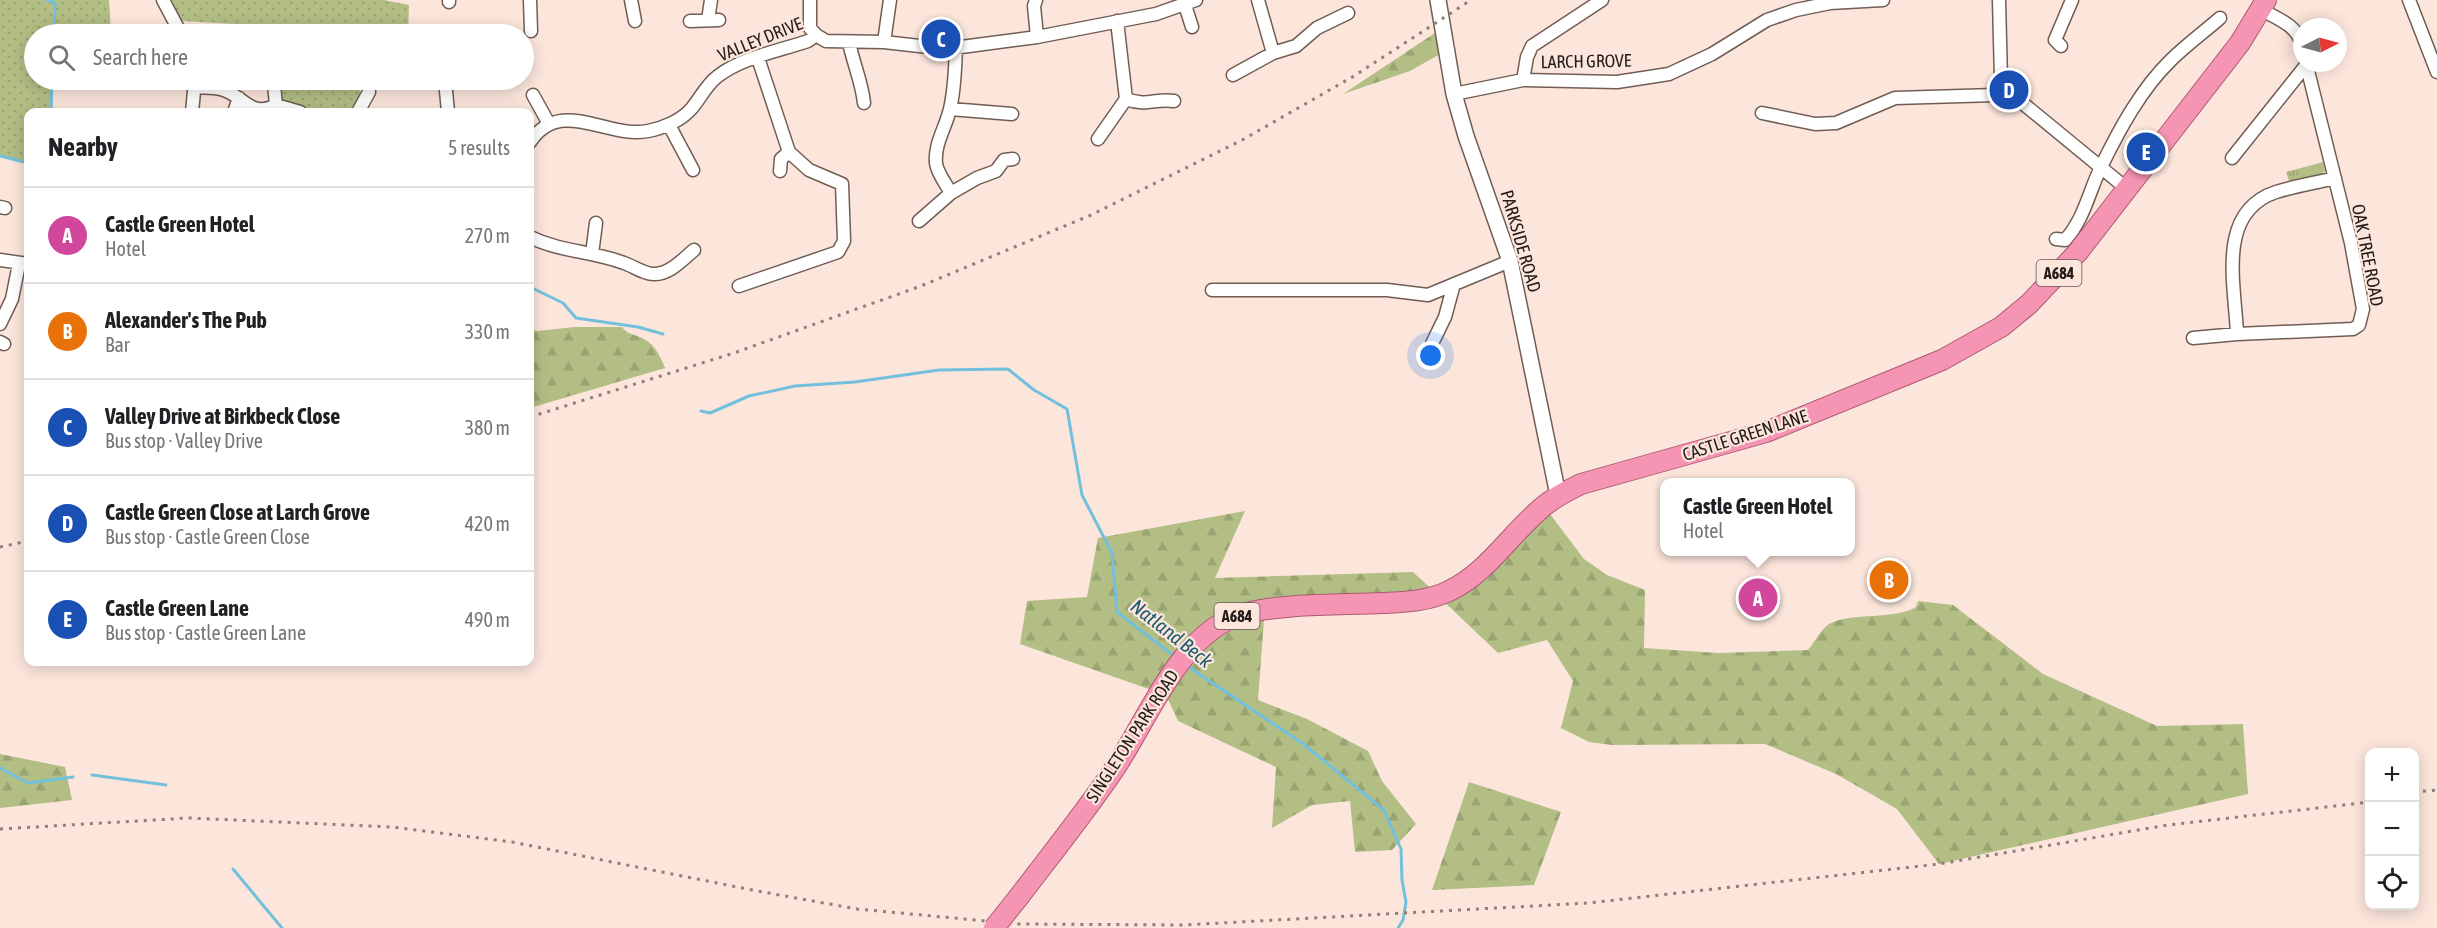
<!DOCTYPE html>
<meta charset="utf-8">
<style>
body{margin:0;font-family:"Asap Condensed",sans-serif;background:#f6f6f6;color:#202124}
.controls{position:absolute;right:18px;bottom:18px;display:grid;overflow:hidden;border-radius:12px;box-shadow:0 3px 15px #0003}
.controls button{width:54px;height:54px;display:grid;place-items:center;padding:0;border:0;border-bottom:2px solid #e0e0e0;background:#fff;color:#202124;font:30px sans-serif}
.compass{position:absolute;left:2293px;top:18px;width:54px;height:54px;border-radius:50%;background:#fff;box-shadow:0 3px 15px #0003;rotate:84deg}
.you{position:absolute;left:1431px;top:356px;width:21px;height:21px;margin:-15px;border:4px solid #fff;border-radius:50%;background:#1a73e8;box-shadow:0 0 0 9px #1a73e833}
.badge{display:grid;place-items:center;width:39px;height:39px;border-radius:50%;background:#75502b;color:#fff;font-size:20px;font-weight:700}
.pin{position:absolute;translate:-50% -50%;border:3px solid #fff;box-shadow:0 2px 6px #0006}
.popup{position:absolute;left:1660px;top:478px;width:195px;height:78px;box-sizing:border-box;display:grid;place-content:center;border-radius:12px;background:#fff;filter:drop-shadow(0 2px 4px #0005);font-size:20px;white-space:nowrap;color:#757577}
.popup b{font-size:22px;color:#202124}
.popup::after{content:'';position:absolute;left:50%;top:100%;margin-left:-12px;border:12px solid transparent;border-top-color:#fff}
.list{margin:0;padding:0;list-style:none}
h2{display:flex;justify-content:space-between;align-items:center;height:78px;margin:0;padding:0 24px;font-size:26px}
h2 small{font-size:20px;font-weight:400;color:#757577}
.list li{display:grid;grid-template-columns:39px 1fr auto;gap:18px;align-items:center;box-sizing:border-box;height:96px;padding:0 24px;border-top:2px solid #e0e0e0}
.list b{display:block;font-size:22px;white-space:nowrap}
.list p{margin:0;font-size:20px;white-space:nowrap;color:#757577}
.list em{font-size:20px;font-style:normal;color:#757577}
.icon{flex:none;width:33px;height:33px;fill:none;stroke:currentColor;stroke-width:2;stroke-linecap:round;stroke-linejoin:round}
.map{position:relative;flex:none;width:2437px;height:928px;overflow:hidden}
.search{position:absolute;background:#fff;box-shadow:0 3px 15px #0003;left:24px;top:24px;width:510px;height:66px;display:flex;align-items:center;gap:15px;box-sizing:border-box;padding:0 21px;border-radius:33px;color:#757577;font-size:22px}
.panel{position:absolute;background:#fff;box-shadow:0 3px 15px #0003;left:24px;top:108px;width:510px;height:558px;border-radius:12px}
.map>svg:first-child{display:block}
.grass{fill:url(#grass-tufts)}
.forest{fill:url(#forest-firs)}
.park{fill:url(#park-dots)}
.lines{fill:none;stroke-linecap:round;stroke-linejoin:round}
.stream{stroke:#73c0dc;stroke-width:3}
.minor-casing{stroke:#705d54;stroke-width:15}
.tertiary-casing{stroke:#705d54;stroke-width:18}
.trunk-casing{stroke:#ab5972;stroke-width:22}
.minor{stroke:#fff;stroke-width:12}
.tertiary{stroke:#fff;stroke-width:15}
.trunk{stroke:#f694b4;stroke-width:20}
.rail{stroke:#8e7f79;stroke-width:3;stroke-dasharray:3 6;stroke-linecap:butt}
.trunk-bridge-casing{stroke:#ab5972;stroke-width:22;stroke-linecap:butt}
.trunk-bridge{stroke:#f694b4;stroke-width:20}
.labels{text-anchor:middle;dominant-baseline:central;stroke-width:4.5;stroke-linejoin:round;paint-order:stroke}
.shield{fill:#fce6dc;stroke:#655954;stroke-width:1.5}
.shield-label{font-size:16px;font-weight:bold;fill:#241c19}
.street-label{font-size:18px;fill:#241c19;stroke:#fce6dc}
.water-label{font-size:20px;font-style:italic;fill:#1f5c70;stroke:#fce6dc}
</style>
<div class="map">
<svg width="2437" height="928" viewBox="0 0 2437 928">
<defs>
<pattern id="grass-tufts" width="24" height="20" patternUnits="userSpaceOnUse" patternTransform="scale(1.5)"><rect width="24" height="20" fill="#b3be85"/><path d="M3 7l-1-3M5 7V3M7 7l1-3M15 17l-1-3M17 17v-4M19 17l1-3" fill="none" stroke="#9aa372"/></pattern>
<pattern id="forest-firs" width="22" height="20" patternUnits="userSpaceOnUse" patternTransform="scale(1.5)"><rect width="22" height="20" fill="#b3be85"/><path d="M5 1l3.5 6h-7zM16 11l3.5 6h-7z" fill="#9aa372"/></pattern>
<pattern id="park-dots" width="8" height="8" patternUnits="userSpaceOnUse" patternTransform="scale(1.5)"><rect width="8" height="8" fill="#b3be85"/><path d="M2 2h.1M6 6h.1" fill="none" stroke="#9aa372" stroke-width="1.8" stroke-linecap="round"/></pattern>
</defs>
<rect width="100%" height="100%" fill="#fce6dc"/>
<path class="grass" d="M2323 162 2325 171 2320 175 2289 181 2286 172Z"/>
<path class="forest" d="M1438 31 1442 53 1410 71 1343 94Z
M575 327H622C627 335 636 334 644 339 656 346 660 356 665 368L530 408V329L537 331Z
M1544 506 1584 559 1607 575 1645 590 1644 648 1718 653 1808 650C1814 643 1821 629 1829 624 1852 612 1895 620 1916 607L1918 601 1953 605 2043 674 2157 726 2243 724 2248 794 1939 864 1897 809 1836 774 1765 744 1612 745 1589 742 1561 728 1573 681 1547 640 1498 653 1438 596 1265 606 1258 700 1307 719 1368 751 1382 781 1416 824 1392 850 1355 852 1350 801 1312 805 1272 828 1276 767 1178 721 1166 695 1020 644 1027 601 1087 597 1098 538 1245 511 1215 578 1413 572 1439 596Z
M0 754 65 767 72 800 0 808Z
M1469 782 1561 812 1534 885 1432 890Z"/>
<path class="park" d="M0 0H109L111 34H34V80H52L51 112H28V163L0 156Z
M171 0H384L409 5 408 34H248L236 24 181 21Z
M280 80H299L305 87 317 83V80H360V97L353 112H300L276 105Z"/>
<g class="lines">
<path class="stream" d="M47 0 55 3 54 34
M51 112 52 80
M0 156 28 163
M530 287 563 303 576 318 638 327 663 334
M701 411 710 413 749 396 795 386 855 382 939 370 1008 369 1034 390 1067 409 1082 495 1112 553 1117 612 1175 657
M1187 666 1302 743 1384 810 1401 849 1402 880 1406 902 1403 920 1398 928
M0 768 28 783 73 777
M92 775 166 785
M233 869 282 928"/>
<defs>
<path id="minor" d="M163 0 181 34
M449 0V2
M530 0 531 31
M631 0 635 21
M810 0V28L816 35
M1036 0 1034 6 1037 37
M1258 0 1273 53
M1999 0 2001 80 2004 91
M2409 0 2437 72
M1185 5 1192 27
M2262 10C2278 19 2297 25 2302 45
M708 20 711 0
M690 21 719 20
M849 42C853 63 862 82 864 103
M884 42 890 0
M2061 46 2055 40 2072 0
M1233 75 1273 53 1296 46 1317 28 1348 13
M445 80 448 112
M1523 80 1527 57 1532 46 1602 0
M195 87C203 88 212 87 220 89 244 94 249 119 276 105L300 112
M2004 91 2020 101 2126 188
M1454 94 1523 80 1617 82 1669 74 1712 54 1767 20 1796 10 1830 3 1883 0
M533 95 549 124
M1126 99C1148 107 1154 98 1174 101
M276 105 274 85 280 80
M950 109 1012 114
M192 112 195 81
M234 112 239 98
M358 112 369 92
M1762 113 1815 124 1836 123 1895 98 1995 95 2004 91
M669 125 693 170
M1098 139 1126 99 1117 21
M530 142C561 96 606 139 648 131 664 128 682 120 692 108 701 97 707 84 718 76 743 57 779 51 808 41L816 35 826 41 884 42 946 49 1037 37 1156 14 1196 0
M2232 158 2307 64
M780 171 781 159 789 152
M951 193C946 184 937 173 936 163 934 144 946 127 950 109 955 88 955 68 956 47
M0 207 5 208
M919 221 951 193 977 178 996 171 1004 160 1013 159
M530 237C561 252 592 251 624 263 633 266 646 275 655 274 670 274 683 259 694 250
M2056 239 2065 240C2084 220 2089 191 2101 167 2119 130 2141 89 2171 60 2186 45 2204 32 2220 18
M592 254 596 223
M0 260 28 264
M739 286 838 252 844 241 842 184 809 170 789 152 758 58
M1212 290H1387L1428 295 1510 261
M0 324 12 299 19 264
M2237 334C2235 284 2216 212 2276 192 2295 186 2315 183 2335 178
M2193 338 2237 334 2353 329 2359 325 2363 309 2351 243 2306 63
M0 342 4 344
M1427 354 1445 317 1454 284"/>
<path id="tertiary" d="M1438 0 1454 94 1466 136 1510 261 1558 495"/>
<path id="trunk" d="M1018 898C1050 856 1083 815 1113 771 1147 722 1180 631 1243 614 1284 603 1339 605 1383 603 1405 602 1429 601 1449 591 1485 574 1507 539 1536 513 1549 500 1565 492 1581 484L1766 432 1942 360 2001 327 2029 304 2078 252 2240 43 2266 0"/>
</defs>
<use href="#minor" class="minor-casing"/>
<use href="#tertiary" class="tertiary-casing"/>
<use href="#trunk" class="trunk-casing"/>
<use href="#minor" class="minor"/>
<use href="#tertiary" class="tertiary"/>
<use href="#trunk" class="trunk"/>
<path class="rail" d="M530 417 734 353 865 306 921 286 1091 215 1244 139 1354 76 1471 0
M0 547 28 541
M2414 792 2437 790
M0 829 189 818 392 827 512 842 752 890 857 909 1018 924 1184 925 1588 903 1939 864 2168 825 2370 802"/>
<defs>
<path id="trunk-bridge" d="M994 928 1018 898"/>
</defs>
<use href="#trunk-bridge" class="trunk-bridge-casing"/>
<use href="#trunk-bridge" class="trunk-bridge"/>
</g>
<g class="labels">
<g class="shield">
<rect x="2036.5" y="260" width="45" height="26" rx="4.5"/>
<rect x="1214.5" y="603" width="45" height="26" rx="4.5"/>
</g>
<g class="shield-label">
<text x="2059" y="273">A684</text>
<text x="1237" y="616">A684</text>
</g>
<g class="street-label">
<text transform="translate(760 39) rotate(-22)">VALLEY DRIVE</text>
<text transform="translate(1586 61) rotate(-1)">LARCH GROVE</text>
<text transform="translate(1521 241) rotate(74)">PARKSIDE ROAD</text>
<text transform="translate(2368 255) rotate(79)">OAK TREE ROAD</text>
<text transform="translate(1745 435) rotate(-18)">CASTLE GREEN LANE</text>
<text transform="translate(1132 736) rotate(-57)">SINGLETON PARK ROAD</text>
</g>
<g class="water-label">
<text transform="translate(1172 633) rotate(38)">Natland Beck</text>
</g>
</g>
</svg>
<div class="controls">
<button>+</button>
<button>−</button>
<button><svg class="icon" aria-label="locate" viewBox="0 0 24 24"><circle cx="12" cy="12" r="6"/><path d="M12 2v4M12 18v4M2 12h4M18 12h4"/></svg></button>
</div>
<svg class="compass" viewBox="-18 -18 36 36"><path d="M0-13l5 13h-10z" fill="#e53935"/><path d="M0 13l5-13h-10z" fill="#757577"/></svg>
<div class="you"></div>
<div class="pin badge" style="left:1758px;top:598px;background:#d1479c">A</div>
<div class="popup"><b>Castle Green Hotel</b>Hotel</div>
<div class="pin badge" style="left:1889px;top:580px;background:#e8710a">B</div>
<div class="pin badge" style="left:941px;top:39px;background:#1a4fb4">C</div>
<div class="pin badge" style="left:2009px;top:90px;background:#1a4fb4">D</div>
<div class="pin badge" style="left:2146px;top:152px;background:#1a4fb4">E</div>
<div class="search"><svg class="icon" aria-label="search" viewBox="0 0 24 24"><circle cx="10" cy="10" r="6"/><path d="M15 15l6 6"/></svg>Search here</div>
<section class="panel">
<h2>Nearby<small>5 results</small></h2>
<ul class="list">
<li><span class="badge" style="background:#d1479c">A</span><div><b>Castle Green Hotel</b><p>Hotel</p></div><em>270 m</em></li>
<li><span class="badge" style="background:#e8710a">B</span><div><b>Alexander's The Pub</b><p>Bar</p></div><em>330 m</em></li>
<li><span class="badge" style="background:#1a4fb4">C</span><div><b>Valley Drive at Birkbeck Close</b><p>Bus stop · Valley Drive</p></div><em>380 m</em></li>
<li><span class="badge" style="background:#1a4fb4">D</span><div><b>Castle Green Close at Larch Grove</b><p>Bus stop · Castle Green Close</p></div><em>420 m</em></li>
<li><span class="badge" style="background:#1a4fb4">E</span><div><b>Castle Green Lane</b><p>Bus stop · Castle Green Lane</p></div><em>490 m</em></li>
</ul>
</section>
</div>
